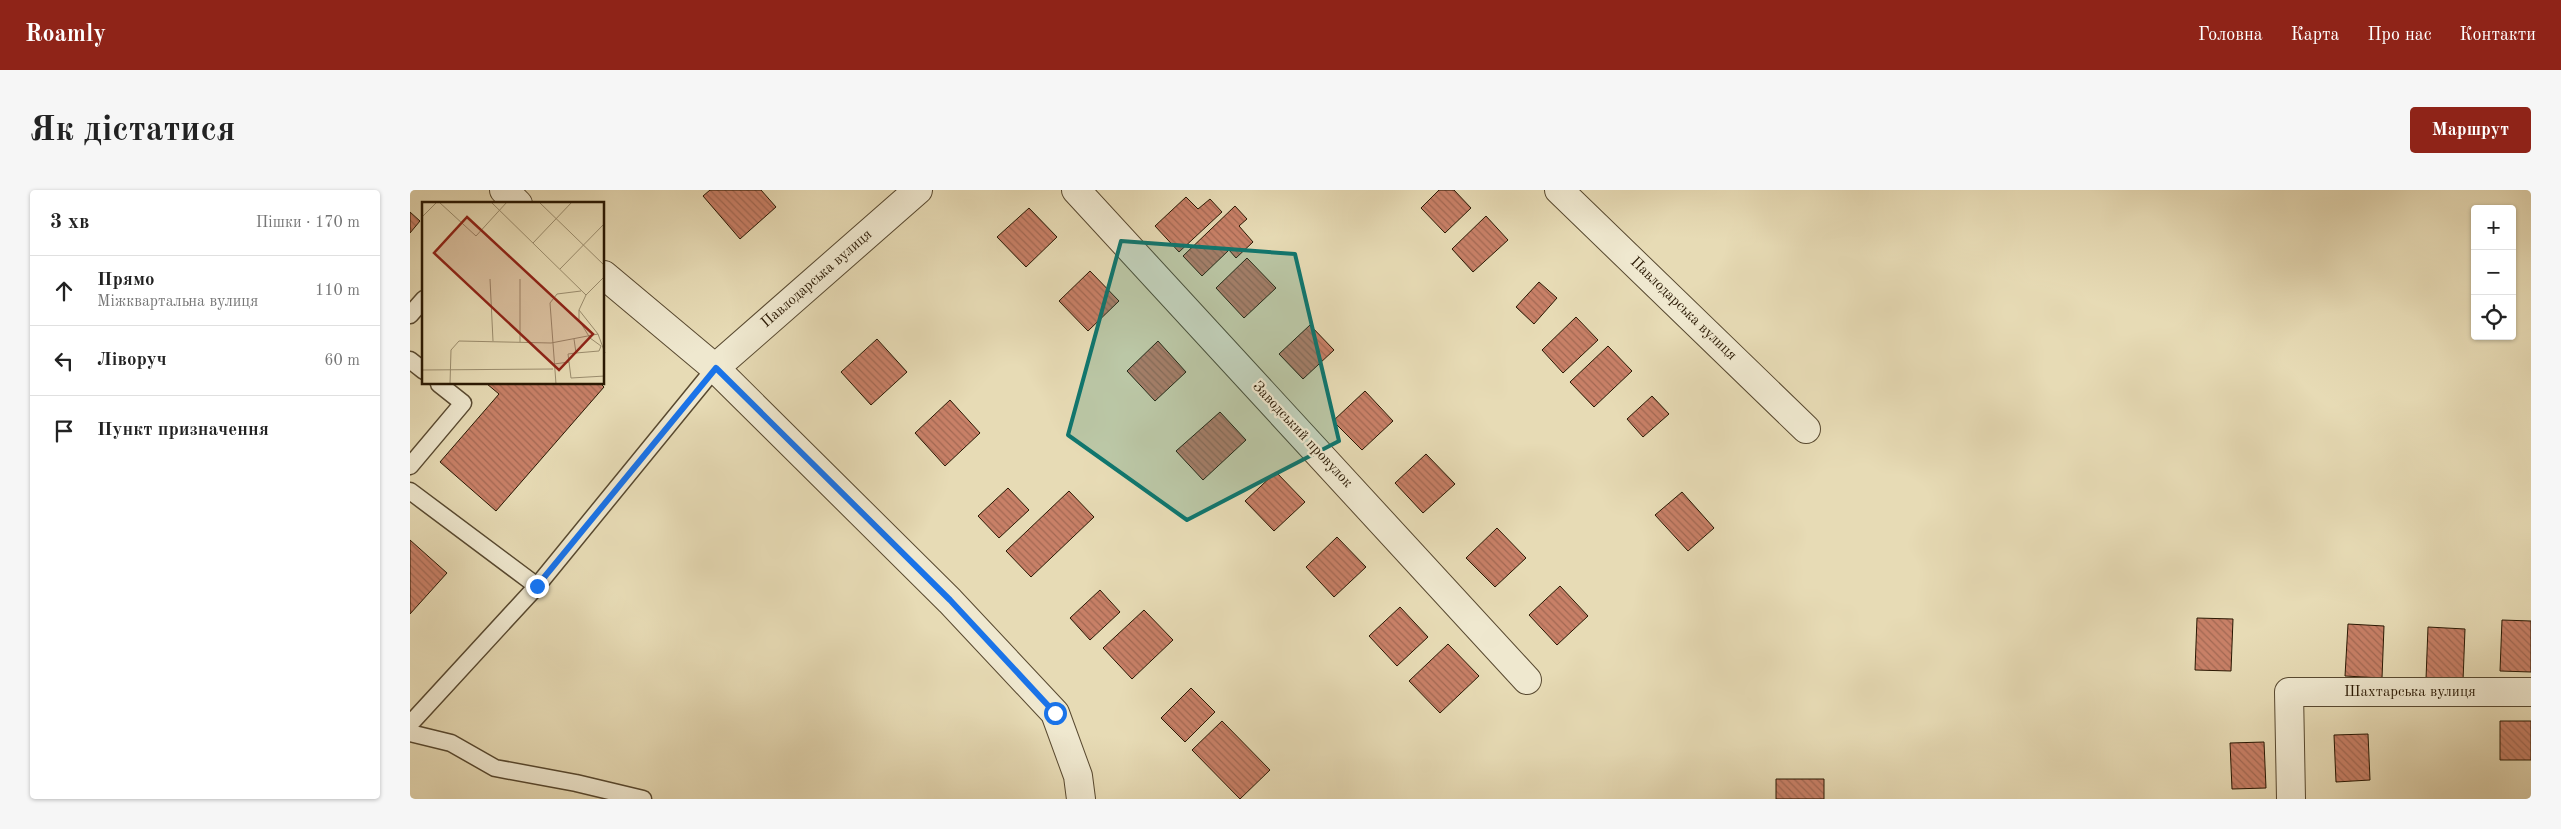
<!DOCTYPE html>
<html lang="uk">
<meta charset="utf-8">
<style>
body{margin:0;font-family:"Old Standard TT",serif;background:#f6f6f6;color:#222}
.controls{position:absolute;right:15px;top:15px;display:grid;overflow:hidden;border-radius:5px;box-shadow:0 1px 4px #0004}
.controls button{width:45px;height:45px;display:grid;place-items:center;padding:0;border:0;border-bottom:1px solid #e0e0e0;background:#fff;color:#222;font:25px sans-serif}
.stop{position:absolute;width:15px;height:15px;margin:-11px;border:4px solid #1a73e8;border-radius:50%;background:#fff}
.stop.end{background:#1a73e8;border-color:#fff;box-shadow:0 1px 5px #0008}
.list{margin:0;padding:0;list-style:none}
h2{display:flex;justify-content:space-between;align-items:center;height:65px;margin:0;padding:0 20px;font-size:21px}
h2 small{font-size:16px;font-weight:400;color:#767676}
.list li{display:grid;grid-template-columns:32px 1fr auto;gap:15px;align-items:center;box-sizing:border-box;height:70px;padding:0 20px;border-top:1px solid #e0e0e0}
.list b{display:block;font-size:19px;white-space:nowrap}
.list p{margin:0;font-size:16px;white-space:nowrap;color:#767676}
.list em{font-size:16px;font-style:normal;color:#767676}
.icon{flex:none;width:28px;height:28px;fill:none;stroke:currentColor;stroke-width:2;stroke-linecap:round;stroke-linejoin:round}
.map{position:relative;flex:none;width:2121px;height:609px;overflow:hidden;border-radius:5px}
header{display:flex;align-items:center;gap:30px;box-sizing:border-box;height:70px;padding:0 25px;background:#8f2418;color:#fff}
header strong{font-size:24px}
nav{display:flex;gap:28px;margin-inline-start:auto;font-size:18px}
.intro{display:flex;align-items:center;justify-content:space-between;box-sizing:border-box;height:120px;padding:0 30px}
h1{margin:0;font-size:35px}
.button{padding:12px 22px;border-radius:5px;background:#8f2418;color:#fff;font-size:18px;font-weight:700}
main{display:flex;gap:30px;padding:0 30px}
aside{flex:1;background:#fff;border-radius:5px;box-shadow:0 1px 4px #0004}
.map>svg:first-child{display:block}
.building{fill:url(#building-back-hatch);stroke:#291803}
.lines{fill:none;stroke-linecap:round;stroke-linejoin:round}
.lane-casing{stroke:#584930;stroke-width:19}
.street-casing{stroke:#584930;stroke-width:30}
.lane{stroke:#efe8cf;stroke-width:16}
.street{stroke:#efe8cf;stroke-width:28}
.route{stroke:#1a73e8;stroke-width:6}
.marked{fill:#0f766e;fill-opacity:0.2;stroke:#0f766e;stroke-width:4;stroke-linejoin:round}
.labels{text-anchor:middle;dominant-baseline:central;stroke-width:4.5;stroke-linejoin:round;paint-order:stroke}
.street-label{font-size:15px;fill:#291803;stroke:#efe8cf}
.inset-road{fill:none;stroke:#9b8d6e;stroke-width:1}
.view{fill:#8f2418;fill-opacity:0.15;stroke:#8f2418;stroke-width:2.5}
.inset-edge{fill:none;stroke:#291803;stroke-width:2.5}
</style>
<header>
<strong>Roamly</strong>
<nav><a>Головна</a><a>Карта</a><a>Про нас</a><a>Контакти</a></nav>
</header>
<div class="intro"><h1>Як дістатися</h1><a class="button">Маршрут</a></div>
<main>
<aside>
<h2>3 хв<small>Пішки · 170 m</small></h2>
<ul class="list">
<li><svg class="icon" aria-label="ahead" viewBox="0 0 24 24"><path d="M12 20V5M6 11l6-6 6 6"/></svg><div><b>Прямо</b><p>Міжквартальна вулиця</p></div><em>110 m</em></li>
<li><svg class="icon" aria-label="left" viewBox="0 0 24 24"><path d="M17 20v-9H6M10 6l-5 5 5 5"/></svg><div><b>Ліворуч</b></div><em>60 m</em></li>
<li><svg class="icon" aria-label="arrive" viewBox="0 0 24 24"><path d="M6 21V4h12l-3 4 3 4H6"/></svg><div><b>Пункт призначення</b></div></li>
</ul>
</aside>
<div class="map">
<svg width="2121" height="609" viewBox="0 0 2121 609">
<defs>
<pattern id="building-back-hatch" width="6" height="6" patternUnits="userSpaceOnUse" patternTransform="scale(1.25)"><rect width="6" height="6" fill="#c88067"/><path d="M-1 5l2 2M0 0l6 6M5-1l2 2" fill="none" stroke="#a26853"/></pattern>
</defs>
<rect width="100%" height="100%" fill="#e7dbb5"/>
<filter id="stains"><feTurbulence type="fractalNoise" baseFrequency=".004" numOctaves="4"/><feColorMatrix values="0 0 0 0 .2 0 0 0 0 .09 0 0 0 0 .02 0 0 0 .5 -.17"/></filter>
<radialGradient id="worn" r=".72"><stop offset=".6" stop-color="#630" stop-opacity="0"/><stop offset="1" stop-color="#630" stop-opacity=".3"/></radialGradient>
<path class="building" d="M300 0H351L366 17 330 49 293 6Z
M1029 0H1044L1061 18 1035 43 1011 18Z
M776 7 788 19 800 9 812 22 769 62 745 36Z
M825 16 837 29 829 36 843 52 826 68 819 60 792 86 773 66Z
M619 18 647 47 616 77 587 47Z
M0 22 10 31 0 43Z
M1076 26 1098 50 1063 82 1042 59Z
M837 68 866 98 834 128 806 98Z
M680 81 709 111 678 141 649 111Z
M1129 92 1147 108 1124 134 1106 117Z
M1166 127 1188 150 1153 183 1132 160Z
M900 135 924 160 893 189 869 164Z
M467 149 497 182 461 215 431 182Z
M748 151 776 182 745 211 717 181Z
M1198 156 1222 181 1184 217 1160 192Z
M77 194H191L194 197 86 321 30 272 89 204Z
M955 201 983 231 952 260 923 231Z
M1242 206 1259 224 1233 247 1217 229Z
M540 210 570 243 535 276 505 243Z
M810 222 836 250 793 290 766 261Z
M1016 264 1045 294 1013 323 985 293Z
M866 282 895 312 864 341 835 311Z
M598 298 619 320 589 348 568 326Z
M659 301 684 327 621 387 596 361Z
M1272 302 1304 338 1278 361 1245 325Z
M1087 338 1116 368 1085 397 1056 368Z
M927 347 956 377 924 407 896 377Z
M0 350 37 383 0 424Z
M1150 396 1178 426 1147 455 1119 425Z
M690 400 710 422 680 450 660 428Z
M990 417 1018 447 987 476 959 446Z
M734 420 763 450 722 489 693 458Z
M1787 428 1823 429 1821 481 1785 480Z
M2092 430 2121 431V482L2090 481Z
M1938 434 1974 436 1972 488 1935 486Z
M2018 437 2055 439 2053 491 2016 489Z
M1038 454 1069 486 1030 523 999 491Z
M781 498 805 522 775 552 751 528Z
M812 531 860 580 830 609 782 560Z
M2090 531H2121V570H2090Z
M1958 544 1960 590 1926 592 1924 545Z
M1854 552 1856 598 1822 599 1820 553Z
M1366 589H1414V609H1366Z"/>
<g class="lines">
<defs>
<path id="lane" d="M0 125 14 109
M0 170 14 181
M0 276 53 213 29 194
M0 301 127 396
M0 534 127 396 305 178
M0 543 41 553 85 578 166 593 233 609"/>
<path id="street" d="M94 0 108 14
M666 0 1117 490
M1149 0 1396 239
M194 85 305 178 540 411 645 523 668 586 671 609
M305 178 508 0
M1881 609 1879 502H2121"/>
</defs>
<use href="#lane" class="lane-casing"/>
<use href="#street" class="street-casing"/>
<use href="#lane" class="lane"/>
<use href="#street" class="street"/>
</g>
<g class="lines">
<path class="route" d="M127 396 306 178 540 410 645 523"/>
</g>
<path class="marked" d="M711 51 885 64 929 251 777 330 658 245Z"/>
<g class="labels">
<g class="street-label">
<text transform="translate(407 89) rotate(-41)">Павлодарська вулиця</text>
<text transform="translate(1273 119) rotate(44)">Павлодарська вулиця</text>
<text transform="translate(892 245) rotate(47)">Заводський провулок</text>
<text x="2000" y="502">Шахтарська вулиця</text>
</g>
</g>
<g transform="translate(12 12)">
<rect width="182" height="182" fill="#e7dbb5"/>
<path class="inset-road" d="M17 0 54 34 85 0M69 0 164 93M117 0 183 64M0 15 15 0M111 41 150 0M138 67 183 21M183 74 164 93 157 108 176 132 183 151M68 77 71 139M152 137 154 151 177 149 179 144 168 136 157 118V108M98 140V77M147 160 149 176 183 174M132 162 147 160 146 152 154 151M0 168 131 167M28 182 29 148 37 139 129 141 176 132M134 182 128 101 135 92 159 89"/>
<path class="view" d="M45 15 171 132 137 168 12 51Z"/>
<rect width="182" height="182" class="inset-edge"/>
</g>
<rect width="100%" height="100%" filter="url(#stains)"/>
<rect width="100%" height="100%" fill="url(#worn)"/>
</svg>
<div class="controls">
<button>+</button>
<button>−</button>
<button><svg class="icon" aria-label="locate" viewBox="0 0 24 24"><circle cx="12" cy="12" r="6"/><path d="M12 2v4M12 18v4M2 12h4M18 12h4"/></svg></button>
</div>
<div class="stop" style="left:645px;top:523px"></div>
<div class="stop end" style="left:127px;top:396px"></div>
</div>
</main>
